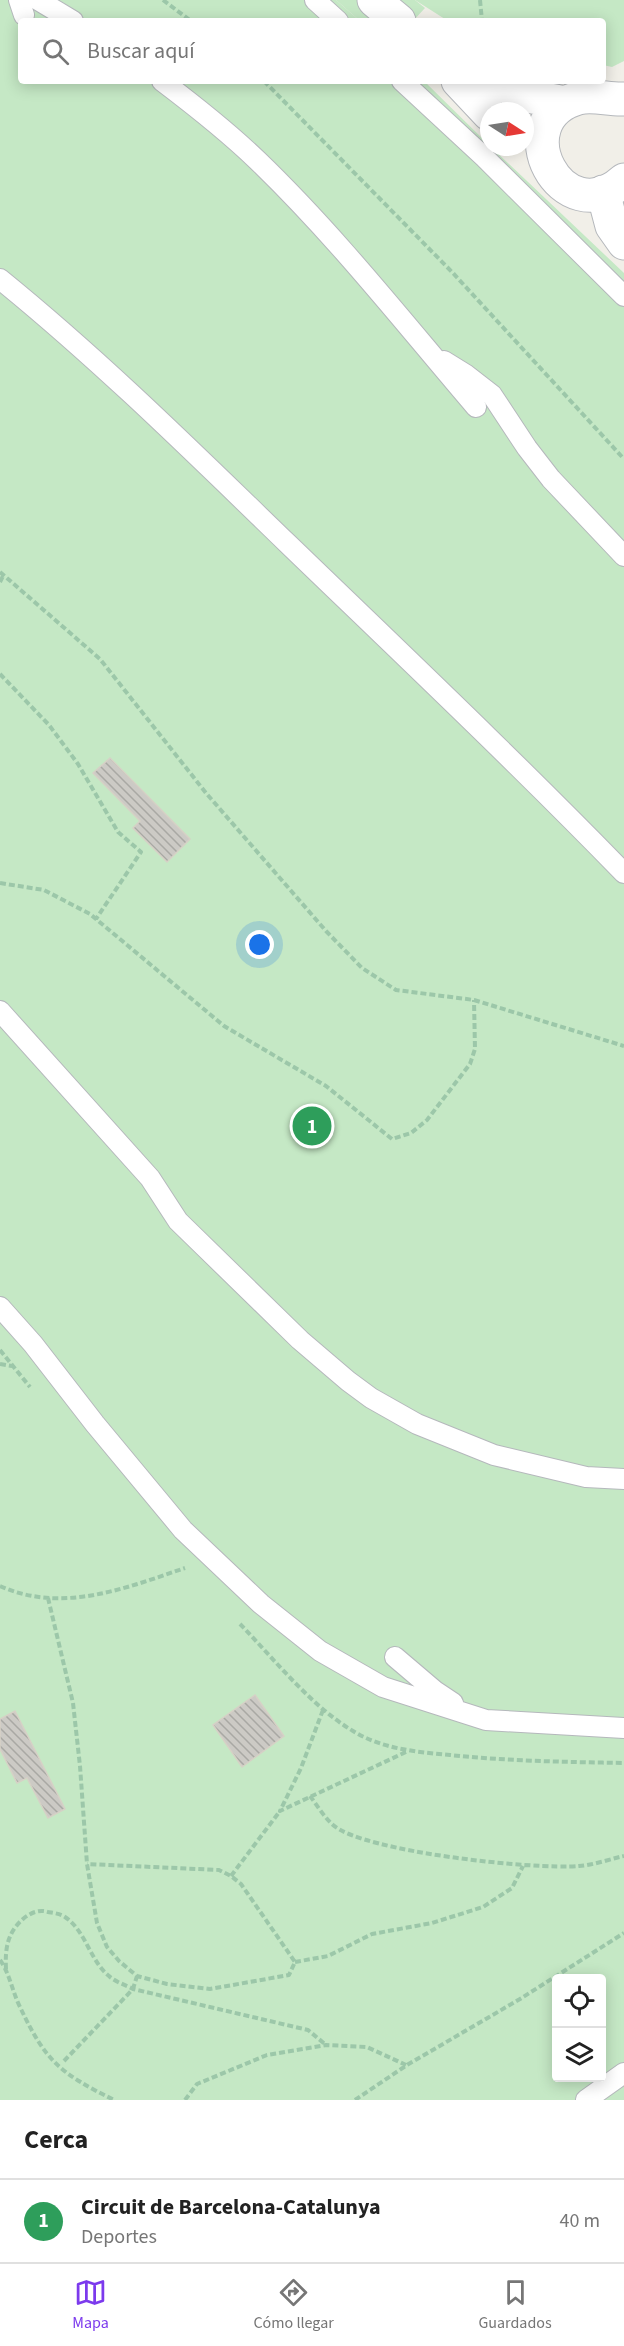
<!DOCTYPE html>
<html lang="es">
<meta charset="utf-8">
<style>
body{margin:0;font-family:"Source Sans 3",sans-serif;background:#f2f2f2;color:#222}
.controls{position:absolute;right:18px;bottom:18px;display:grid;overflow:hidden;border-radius:6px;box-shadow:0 3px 15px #0003}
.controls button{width:54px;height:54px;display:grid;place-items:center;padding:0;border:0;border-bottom:2px solid #e0e0e0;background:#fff;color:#222;font:30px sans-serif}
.compass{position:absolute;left:480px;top:102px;width:54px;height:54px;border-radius:50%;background:#fff;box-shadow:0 3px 15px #0003;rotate:102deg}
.you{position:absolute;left:260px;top:945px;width:21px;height:21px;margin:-15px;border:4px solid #fff;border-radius:50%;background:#1a73e8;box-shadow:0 0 0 9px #1a73e833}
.badge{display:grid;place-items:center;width:39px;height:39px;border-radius:50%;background:#7c3aed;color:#fff;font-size:20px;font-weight:700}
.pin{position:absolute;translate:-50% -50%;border:3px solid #fff;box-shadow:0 2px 6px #0006}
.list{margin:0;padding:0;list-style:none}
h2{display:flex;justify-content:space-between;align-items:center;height:78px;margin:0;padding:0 24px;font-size:26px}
h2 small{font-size:20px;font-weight:400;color:#767676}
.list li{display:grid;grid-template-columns:39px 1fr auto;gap:18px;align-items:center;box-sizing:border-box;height:84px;padding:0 24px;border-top:2px solid #e0e0e0}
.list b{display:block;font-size:22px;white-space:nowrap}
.list p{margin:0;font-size:20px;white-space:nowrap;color:#767676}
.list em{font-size:20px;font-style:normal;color:#767676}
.icon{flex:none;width:33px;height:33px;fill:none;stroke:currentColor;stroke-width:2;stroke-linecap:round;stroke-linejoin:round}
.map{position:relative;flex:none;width:624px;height:2100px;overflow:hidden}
.search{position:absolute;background:#fff;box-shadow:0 3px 15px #0003;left:18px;right:18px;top:18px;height:66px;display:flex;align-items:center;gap:15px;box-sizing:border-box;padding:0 21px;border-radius:6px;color:#767676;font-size:22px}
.sheet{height:162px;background:#fff}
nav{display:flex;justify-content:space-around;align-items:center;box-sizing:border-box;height:84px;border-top:2px solid #e0e0e0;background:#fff;font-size:16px;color:#767676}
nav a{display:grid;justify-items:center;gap:3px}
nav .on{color:#7c3aed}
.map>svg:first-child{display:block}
.grass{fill:url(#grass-tufts)}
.garden{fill:#c5e8c5;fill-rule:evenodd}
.building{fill:url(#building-back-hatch);stroke:#d6d1c6;stroke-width:1.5}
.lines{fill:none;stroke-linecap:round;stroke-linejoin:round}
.service-casing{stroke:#b5b8bc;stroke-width:22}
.minor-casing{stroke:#b5b8bc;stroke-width:35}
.tertiary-casing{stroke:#b5b8bc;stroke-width:35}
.path{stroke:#9cc7a9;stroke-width:4;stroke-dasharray:6 3;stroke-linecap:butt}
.service{stroke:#fff;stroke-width:20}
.minor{stroke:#fff;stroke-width:33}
.tertiary{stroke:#fff;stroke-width:33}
</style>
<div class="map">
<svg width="624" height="2100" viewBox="0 0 624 2100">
<defs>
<pattern id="grass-tufts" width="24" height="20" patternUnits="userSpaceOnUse" patternTransform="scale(1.5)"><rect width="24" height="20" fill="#c5e8c5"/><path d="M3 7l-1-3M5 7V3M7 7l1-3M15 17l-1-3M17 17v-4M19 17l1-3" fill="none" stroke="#a3c0a4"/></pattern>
<pattern id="building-back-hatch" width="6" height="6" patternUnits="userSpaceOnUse" patternTransform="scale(1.5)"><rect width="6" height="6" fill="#cccac5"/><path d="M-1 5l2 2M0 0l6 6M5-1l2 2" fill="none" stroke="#a9a8a4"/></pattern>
</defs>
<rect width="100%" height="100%" fill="#f1efe8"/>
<path class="grass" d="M336 0H415L425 8 413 21H360Z"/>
<path class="garden" d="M0 0H336L360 21H21V81H424L489 145V147H491L624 273V2100H0ZM556 1978H602V2078H556Z
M415 0H624V61L612 67 603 65V21H448Z"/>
<path class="building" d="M110 758 190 839 167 862 133 828 140 821 93 773Z
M255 1695 284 1736 242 1767 213 1725Z
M15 1711 65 1809 48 1818 27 1778 17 1783 0 1749V1719Z"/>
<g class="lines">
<defs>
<path id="service" d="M19 0 24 15
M38 0 73 21
M315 0 338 21
M162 81C195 106 227 131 257 160 336 236 405 324 476 407
M402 81 484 157 624 296
M0 279C101 361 193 452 287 543 400 652 514 760 624 873
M444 361 465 374 492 395 527 448 551 479 624 556
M0 1011 150 1178 178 1221 300 1340 348 1381 371 1398 417 1424 494 1455 586 1477 624 1479
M0 1307 33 1344 95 1424 183 1530 261 1604 320 1651 383 1687 486 1720 624 1728
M395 1657 435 1691 453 1703
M586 2100 624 2073"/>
<path id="minor" d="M603 192 612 226 624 243"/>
<path id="tertiary" d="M374 0 399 21
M458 81 489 114
M493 81 527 96 566 103
M624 99C609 100 593 94 578 98 502 120 562 236 624 180"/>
</defs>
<use href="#service" class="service-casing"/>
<use href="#minor" class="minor-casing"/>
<use href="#tertiary" class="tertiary-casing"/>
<path class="path" d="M163 0 191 21
M480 0 482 21
M264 81 452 272 624 459
M0 572 100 659 206 793 326 931 362 968 396 990 474 1000 624 1046
M0 582 4 574
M0 674 49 725 78 764 118 832 141 852 96 919
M0 883 44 890 90 914 224 1026 326 1086 392 1139 411 1133 427 1120 470 1064 475 1049 474 1000
M0 1350 30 1387
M0 1364 12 1366
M0 1586C62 1614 126 1588 185 1568
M48 1598 73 1703 80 1766 87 1864 97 1923 107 1947 119 1961 137 1976 167 1984 210 1989 289 1975 295 1962 241 1884 231 1876 219 1870 87 1864
M240 1624C275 1660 311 1706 353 1731 382 1749 417 1752 450 1755 508 1761 566 1762 624 1763
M323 1710 301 1768 280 1811 408 1751
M310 1796C317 1805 324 1817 333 1825 364 1852 535 1870 579 1866 594 1865 610 1859 624 1856
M231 1876 280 1811
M0 1960C10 1974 12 1991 20 2007 46 2062 60 2073 114 2100
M295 1962 328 1956 372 1934 432 1923 483 1907 512 1888 523 1866
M6 1969C5 1949 7 1933 23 1919 30 1913 39 1909 48 1912 54 1913 61 1914 65 1917 86 1931 90 1961 109 1976 115 1982 126 1985 133 1989L308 2030 326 2045
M64 2061 133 1989 137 1976
M185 2100 197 2084 267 2055 326 2045 367 2047 406 2065
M355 2100 407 2065 520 1999 624 1933"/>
<use href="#service" class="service"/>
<use href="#minor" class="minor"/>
<use href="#tertiary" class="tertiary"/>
</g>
</svg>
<div class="controls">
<button><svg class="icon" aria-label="locate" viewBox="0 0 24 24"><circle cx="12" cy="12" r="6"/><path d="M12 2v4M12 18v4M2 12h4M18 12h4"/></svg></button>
<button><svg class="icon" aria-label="layers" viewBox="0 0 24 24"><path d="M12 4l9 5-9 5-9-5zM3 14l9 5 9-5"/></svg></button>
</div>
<svg class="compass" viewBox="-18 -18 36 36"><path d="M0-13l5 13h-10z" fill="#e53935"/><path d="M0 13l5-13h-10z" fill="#767676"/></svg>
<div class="you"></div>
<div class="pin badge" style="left:312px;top:1126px;background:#2e9e5b">1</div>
<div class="search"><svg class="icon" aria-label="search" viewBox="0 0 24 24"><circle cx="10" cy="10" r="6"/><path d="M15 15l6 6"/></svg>Buscar aquí</div>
</div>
<section class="sheet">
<h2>Cerca<small></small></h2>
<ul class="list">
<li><span class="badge" style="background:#2e9e5b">1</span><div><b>Circuit de Barcelona-Catalunya</b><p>Deportes</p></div><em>40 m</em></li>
</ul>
</section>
<nav>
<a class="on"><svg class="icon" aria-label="map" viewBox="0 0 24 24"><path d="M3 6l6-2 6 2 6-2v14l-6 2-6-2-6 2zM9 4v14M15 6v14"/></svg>Mapa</a>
<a><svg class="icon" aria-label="directions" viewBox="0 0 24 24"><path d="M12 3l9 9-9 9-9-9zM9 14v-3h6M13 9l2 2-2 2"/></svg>Cómo llegar</a>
<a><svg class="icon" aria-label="saved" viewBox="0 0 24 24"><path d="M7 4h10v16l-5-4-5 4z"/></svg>Guardados</a>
</nav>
